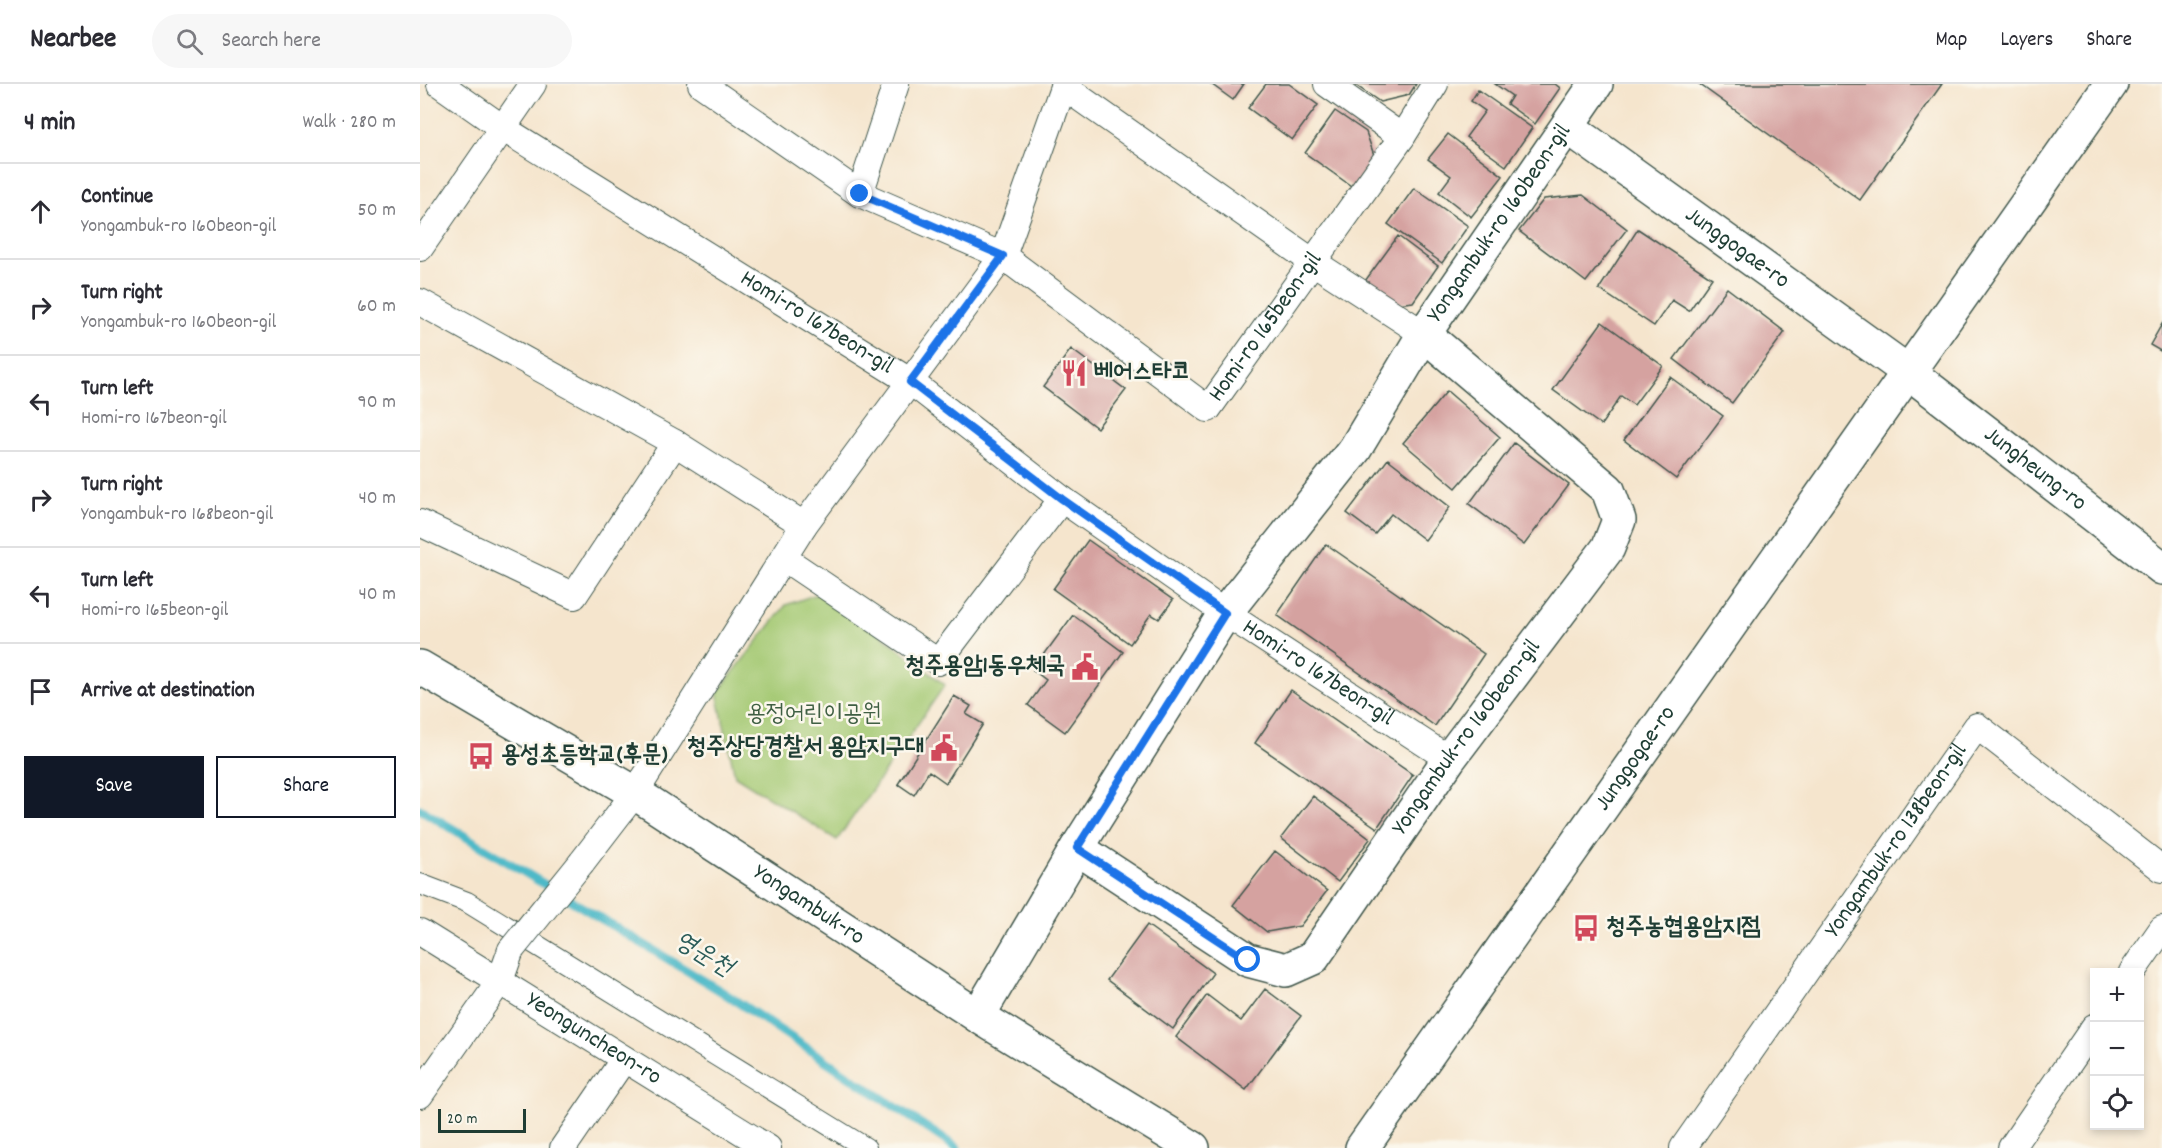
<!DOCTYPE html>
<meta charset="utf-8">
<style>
body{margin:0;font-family:Dekko,"Poor Story",sans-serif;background:#f7f7f7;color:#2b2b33}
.controls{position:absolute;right:18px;bottom:18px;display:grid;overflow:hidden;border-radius:0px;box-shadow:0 3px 9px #0003}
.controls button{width:54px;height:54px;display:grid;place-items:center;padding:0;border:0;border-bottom:2px solid #e1e1e2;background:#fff;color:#2b2b33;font:30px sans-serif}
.scale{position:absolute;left:18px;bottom:15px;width:88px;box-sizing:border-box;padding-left:6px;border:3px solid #1f3d34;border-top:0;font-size:16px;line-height:21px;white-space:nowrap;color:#1f3d34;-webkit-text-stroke:4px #fbf7ec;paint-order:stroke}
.stop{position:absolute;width:18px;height:18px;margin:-14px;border:4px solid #1a73e8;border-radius:50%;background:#fff}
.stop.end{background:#1a73e8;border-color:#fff;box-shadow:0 2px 6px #0008}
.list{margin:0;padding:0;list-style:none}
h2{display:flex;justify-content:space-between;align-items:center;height:78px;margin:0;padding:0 24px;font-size:26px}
h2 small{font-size:20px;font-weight:400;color:#7c7c81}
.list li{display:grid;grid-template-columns:39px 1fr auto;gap:18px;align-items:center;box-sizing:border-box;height:96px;padding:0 24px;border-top:2px solid #e1e1e2}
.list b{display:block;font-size:22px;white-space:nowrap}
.list p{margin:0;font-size:20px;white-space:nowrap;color:#7c7c81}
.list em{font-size:20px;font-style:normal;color:#7c7c81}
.actions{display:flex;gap:12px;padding:18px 24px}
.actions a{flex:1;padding:14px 0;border:2px solid #111827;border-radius:0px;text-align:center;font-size:21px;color:#111827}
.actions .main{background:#111827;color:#fff}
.icon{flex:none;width:33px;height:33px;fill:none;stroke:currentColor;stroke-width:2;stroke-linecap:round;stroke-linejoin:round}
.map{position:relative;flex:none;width:1742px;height:1064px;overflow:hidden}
header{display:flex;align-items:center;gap:36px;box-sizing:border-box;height:84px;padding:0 30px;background:#fff;border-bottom:2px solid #e1e1e2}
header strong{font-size:28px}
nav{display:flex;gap:33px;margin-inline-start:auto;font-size:21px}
.search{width:420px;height:54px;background:#f7f7f7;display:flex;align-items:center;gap:15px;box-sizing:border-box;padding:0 21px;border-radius:33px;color:#7c7c81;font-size:22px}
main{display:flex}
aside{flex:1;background:#fff}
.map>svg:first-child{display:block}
.green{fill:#a4c973;stroke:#628354;stroke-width:1.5}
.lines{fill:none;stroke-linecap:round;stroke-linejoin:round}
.stream{stroke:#4db9c8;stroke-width:9}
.building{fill:#d5a2a0}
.pedestrian-casing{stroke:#3f564b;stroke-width:22}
.minor-casing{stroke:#3f564b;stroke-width:28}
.tertiary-casing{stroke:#3f564b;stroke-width:36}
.pedestrian{stroke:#fff;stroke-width:20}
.minor{stroke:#fff;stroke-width:26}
.tertiary{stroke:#fff;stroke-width:33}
.minor-bridge-casing{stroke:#3f564b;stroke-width:28;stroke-linecap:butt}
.minor-bridge{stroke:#fff;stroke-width:26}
.route{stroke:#1a73e8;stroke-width:8}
.labels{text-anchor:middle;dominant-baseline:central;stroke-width:5;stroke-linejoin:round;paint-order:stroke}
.street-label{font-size:24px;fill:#1f3d34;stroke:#fbf7ec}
.poi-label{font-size:24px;font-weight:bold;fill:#1f3d34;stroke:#fbf7ec;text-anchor:start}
.park-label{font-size:24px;fill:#406044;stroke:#fbf7ec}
.water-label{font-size:26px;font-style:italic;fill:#2a5c59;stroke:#fbf7ec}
</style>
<header>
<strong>Nearbee</strong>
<div class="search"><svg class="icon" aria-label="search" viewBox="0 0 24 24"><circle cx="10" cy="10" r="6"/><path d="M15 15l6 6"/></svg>Search here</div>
<nav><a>Map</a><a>Layers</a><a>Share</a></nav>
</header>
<main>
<aside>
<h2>4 min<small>Walk · 280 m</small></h2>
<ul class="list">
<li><svg class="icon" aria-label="ahead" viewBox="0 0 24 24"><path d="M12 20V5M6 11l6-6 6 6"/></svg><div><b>Continue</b><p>Yongambuk-ro 160beon-gil</p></div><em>50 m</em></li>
<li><svg class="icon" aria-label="right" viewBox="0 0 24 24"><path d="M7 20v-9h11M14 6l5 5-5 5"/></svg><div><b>Turn right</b><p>Yongambuk-ro 160beon-gil</p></div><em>60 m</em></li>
<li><svg class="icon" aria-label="left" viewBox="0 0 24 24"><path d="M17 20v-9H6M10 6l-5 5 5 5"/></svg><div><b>Turn left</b><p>Homi-ro 167beon-gil</p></div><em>90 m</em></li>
<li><svg class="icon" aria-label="right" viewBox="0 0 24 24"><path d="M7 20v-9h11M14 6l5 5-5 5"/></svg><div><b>Turn right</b><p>Yongambuk-ro 168beon-gil</p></div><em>40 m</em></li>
<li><svg class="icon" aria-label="left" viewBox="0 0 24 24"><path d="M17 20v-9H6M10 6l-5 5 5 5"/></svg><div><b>Turn left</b><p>Homi-ro 165beon-gil</p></div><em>40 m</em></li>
<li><svg class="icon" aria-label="arrive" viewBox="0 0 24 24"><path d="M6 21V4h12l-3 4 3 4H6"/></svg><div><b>Arrive at destination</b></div></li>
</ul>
<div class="actions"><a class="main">Save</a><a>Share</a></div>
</aside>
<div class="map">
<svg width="1742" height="1064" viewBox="0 0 1742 1064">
<rect width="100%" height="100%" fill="#fbf7ec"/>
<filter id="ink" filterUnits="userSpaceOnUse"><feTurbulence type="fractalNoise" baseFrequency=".0167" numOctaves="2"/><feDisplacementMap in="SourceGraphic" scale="12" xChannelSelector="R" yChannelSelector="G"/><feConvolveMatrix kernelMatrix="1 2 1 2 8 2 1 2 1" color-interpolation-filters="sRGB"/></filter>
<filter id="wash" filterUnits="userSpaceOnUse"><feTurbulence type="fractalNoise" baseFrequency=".008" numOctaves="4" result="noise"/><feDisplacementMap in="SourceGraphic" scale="24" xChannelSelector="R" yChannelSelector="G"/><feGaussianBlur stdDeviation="1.35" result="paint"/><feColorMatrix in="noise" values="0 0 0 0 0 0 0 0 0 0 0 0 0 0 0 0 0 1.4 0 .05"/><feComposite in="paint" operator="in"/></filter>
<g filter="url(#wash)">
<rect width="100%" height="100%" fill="#f5e5cd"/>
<path class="green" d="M405 507 525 601 417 756 315 692 297 609 366 521Z"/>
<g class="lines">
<path class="stream" d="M0 725 304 909 537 1064"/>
</g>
<g id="blocks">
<path class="building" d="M791 0H824L813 16Z
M846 0H869L898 21 872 56 828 24Z
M934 0H996L989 11 960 18Z
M1075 0H1135L1140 4 1115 40 1087 20 1092 12Z
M1279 0H1522L1440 116Z
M1058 6 1112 44 1086 82 1046 53 1065 27 1051 17Z
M915 27 946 48 955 74 934 104 885 69Z
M1028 50 1083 92 1051 133 1019 108 1031 92 1008 75Z
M994 104 1048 142 1022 179 968 140Z
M1163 111 1207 145 1166 198 1099 147 1124 115Z
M1218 145 1292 194 1269 227 1252 216 1234 242 1179 205Z
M978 152 1018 182 993 218 977 220 945 197Z
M1307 204 1365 248 1312 319 1254 275Z
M1182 238 1243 282 1214 321 1201 312 1181 341 1133 306Z
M1742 240V268L1730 261Z
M651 265 706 306 677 344 623 303Z
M1250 293 1303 332 1256 395 1204 356Z
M1027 307 1080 353 1036 404 983 359Z
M1094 359 1149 401 1104 461 1049 420Z
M968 375 1030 423 1005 456 971 430 955 450 927 429Z
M668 456 753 516 739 535 731 530 710 560 633 505Z
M906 460 1064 570 1015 642 857 531Z
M653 531 703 568 645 648 608 621 626 596 613 586Z
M871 606 993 691 957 744 835 659Z
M534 612 551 622 546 630 563 640 526 699 509 687 494 711 478 700Z
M893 712 950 755 918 798 861 754Z
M855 767 907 807 880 842 847 848 813 821Z
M727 841 793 889 753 945 687 896Z
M845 905 881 932 826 1006 756 953 787 911 821 937Z"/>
</g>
</g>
<g filter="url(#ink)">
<use href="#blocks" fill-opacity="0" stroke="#3f564b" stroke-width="1.5"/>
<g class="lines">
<defs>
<path id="pedestrian" d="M0 800 47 818 446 1064"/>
<g id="minor">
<path id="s1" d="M20 0 84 45 491 298 642 415 805 529 1029 675"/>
<path id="s2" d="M281 0 440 110 583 172 788 325 982 53 1015 0"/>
<path d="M907 0 982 53"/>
<path d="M643 2 893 178 1004 250"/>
<path d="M440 110 476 0"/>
<path d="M0 164 113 0"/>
<path d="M0 218 255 359 384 441"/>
<path d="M0 439 154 512 255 359"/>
<path d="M365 475 518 578 642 415"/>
<path d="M162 778 215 709 384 441 583 172 644 0"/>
<path id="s3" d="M0 848 348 1064"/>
<path d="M1712 888 1742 845"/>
<path d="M0 1011 80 897 91 866"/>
<path d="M143 1064 204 975"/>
<path id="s4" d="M1263 1064 1557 642 1742 785"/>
<path d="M1591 1064 1674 943"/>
</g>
<g id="tertiary">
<path id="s5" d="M1148 43 1487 287 1742 484"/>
<path id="s6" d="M0 583 215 709 558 932 773 1064"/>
<path id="s7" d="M657 764 828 876 866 886 893 874 1029 675 1188 464 1199 436 1188 406 1004 250"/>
<path id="s8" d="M558 932 657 764 805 529 935 365 1004 250 1176 0"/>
<path id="s9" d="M942 1064 1691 0"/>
</g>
</defs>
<use href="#pedestrian" class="pedestrian-casing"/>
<use href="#minor" class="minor-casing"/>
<use href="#tertiary" class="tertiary-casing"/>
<use href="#pedestrian" class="pedestrian"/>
<use href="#minor" class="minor"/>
<use href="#tertiary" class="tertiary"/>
<defs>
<path id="minor-bridge" d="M91 866 162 778"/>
</defs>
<use href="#minor-bridge" class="minor-bridge-casing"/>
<use href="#minor-bridge" class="minor-bridge"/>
</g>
</g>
<g class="lines" filter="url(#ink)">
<path class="route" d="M440 110 583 172 490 298 642 415 805 529 657 764 828 876"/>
</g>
<defs>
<symbol id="restaurant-bare" viewBox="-9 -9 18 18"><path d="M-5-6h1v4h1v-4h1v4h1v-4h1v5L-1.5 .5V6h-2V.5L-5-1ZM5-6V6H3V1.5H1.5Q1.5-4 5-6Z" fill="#d1495b" stroke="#fbf7ec" stroke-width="2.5" paint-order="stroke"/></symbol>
<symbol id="civic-bare" viewBox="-9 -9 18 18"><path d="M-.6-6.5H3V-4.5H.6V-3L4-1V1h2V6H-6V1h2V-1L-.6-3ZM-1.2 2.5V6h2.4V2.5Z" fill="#d1495b" stroke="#fbf7ec" stroke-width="2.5" paint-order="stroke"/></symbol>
<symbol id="bus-bare" viewBox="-9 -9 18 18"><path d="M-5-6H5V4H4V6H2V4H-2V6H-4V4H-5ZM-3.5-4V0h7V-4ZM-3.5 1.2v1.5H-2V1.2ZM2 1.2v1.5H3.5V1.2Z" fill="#d1495b" stroke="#fbf7ec" stroke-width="2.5" paint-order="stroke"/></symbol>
</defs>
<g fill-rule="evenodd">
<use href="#restaurant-bare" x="635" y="270" width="38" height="38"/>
<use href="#civic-bare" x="646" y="564" width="38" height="38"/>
<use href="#civic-bare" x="505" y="645" width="38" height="38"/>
<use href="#bus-bare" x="42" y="653" width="38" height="38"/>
<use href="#bus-bare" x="1147" y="825" width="38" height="38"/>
</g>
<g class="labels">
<g class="street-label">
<text stroke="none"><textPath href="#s8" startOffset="950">Yongambuk-ro 160beon-gil</textPath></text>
<text stroke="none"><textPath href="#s5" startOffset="208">Junggogae-ro</textPath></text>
<text stroke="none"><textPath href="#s1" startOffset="446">Homi-ro 167beon-gil</textPath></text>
<text stroke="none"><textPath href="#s2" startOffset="705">Homi-ro 165beon-gil</textPath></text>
<text stroke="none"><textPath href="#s5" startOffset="579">Jungheung-ro</textPath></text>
<text stroke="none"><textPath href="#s1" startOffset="1058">Homi-ro 167beon-gil</textPath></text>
<text stroke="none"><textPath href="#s7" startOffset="542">Yongambuk-ro 160beon-gil</textPath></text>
<text stroke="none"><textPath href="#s9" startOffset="476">Junggogae-ro</textPath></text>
<text stroke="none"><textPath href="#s4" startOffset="374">Yongambuk-ro 138beon-gil</textPath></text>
<text stroke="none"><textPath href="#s6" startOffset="456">Yongambuk-ro</textPath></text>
<text stroke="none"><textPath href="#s3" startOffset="204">Yeonguncheon-ro</textPath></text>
</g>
<g class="poi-label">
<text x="674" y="289">베어스타코</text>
<text x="645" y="583" text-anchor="end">청주용암1동우체국</text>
<text x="504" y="664" text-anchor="end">청주상당경찰서 용암지구대</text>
<text x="81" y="672">용성초등학교(후문)</text>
<text x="1186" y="844">청주농협용암지점</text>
</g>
<g class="park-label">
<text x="394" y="631">용정어린이공원</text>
</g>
<g class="water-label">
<text transform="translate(283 871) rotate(31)">영운천</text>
</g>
</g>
</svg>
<div class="controls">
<button>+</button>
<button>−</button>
<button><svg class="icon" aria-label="locate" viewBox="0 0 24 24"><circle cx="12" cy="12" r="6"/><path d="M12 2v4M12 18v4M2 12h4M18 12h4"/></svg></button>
</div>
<div class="scale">20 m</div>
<div class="stop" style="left:828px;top:876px"></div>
<div class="stop end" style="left:440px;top:110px"></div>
</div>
</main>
